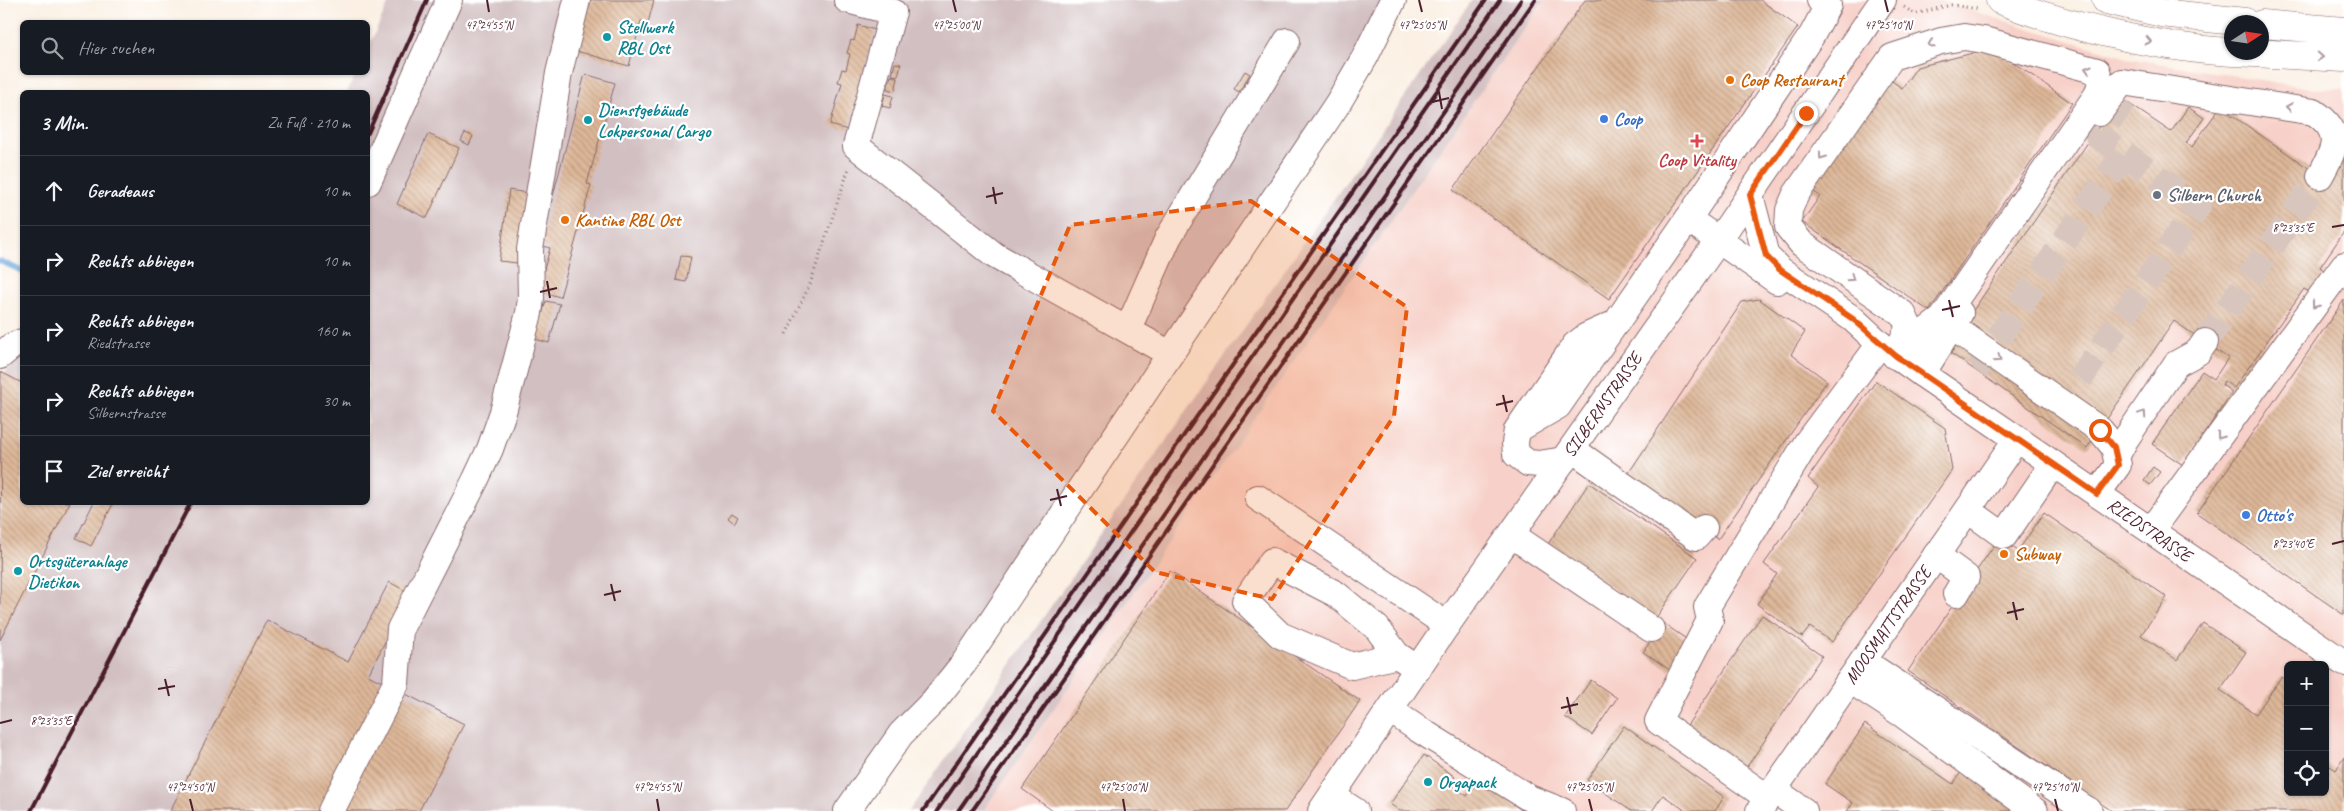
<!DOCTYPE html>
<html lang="de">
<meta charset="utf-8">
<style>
body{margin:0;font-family:Caveat,sans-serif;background:#242831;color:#f1f3f6}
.controls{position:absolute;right:15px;bottom:15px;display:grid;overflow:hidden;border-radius:8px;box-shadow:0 1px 4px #0004}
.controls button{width:45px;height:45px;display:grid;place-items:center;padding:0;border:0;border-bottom:1px solid #363941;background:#171b24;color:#f1f3f6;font:25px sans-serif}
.compass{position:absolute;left:2224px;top:15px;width:45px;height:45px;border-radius:50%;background:#171b24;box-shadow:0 1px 4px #0004;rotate:78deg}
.stop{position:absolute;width:15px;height:15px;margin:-11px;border:4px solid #ea580c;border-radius:50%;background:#fff}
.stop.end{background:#ea580c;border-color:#fff;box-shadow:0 1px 5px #0008}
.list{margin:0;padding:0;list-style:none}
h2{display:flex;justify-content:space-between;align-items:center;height:65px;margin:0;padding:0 20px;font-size:21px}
h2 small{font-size:16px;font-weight:400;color:#9ea1a6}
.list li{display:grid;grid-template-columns:32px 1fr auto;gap:15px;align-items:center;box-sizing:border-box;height:70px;padding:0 20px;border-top:1px solid #363941}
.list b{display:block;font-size:19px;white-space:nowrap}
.list p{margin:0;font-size:16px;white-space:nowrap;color:#9ea1a6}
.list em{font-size:16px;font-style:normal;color:#9ea1a6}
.icon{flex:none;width:28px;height:28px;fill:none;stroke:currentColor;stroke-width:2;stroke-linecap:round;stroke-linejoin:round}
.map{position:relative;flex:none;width:2344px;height:811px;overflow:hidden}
.search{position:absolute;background:#171b24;box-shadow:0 1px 4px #0004;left:20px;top:20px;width:350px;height:55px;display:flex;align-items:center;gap:12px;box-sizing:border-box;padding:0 18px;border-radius:8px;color:#9ea1a6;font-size:19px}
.panel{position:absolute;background:#171b24;box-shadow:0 1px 4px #0004;left:20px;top:90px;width:350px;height:415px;border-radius:8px}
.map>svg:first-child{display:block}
.built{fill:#f7d1c9;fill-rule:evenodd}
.industrial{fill:#d2bfc1}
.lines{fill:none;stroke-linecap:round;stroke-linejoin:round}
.stream{stroke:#6ca8dd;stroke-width:5.5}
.building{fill:url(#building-back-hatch)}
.minor-tunnel{stroke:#d8c6be;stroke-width:26;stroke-dasharray:26 13;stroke-linecap:butt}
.minor-casing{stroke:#88686b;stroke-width:28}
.major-casing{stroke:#88686b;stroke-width:29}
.path{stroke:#88686b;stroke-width:3;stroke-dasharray:1 4;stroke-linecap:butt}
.minor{stroke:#fff;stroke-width:26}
.major{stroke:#fff;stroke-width:28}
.rail{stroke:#4a1f2b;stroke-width:4}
.oneway{stroke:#ae9aa0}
.route{stroke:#ea580c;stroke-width:6}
.marked{fill:#e8590c;fill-opacity:0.2;stroke:#e8590c;stroke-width:4;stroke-dasharray:10 6;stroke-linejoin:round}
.ticks{fill:none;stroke:#4a1f2b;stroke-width:2}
.culture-dot{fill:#0f9aa8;stroke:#fff;stroke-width:2}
.food-dot{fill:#e8710a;stroke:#fff;stroke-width:2}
.shop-dot{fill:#3f7fe0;stroke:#fff;stroke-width:2}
.health-dot{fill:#e0444e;stroke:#fff;stroke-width:2}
.worship-dot{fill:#6b7280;stroke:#fff;stroke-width:2}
.labels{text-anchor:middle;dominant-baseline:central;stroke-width:4.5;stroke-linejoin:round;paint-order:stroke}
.culture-label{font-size:18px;font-weight:bold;fill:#0d838f;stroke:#fff;text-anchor:start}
.food-label{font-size:18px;font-weight:bold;fill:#c56008;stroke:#fff;text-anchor:start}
.shop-label{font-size:18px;font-weight:bold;fill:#366cbe;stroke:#fff;text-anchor:start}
.health-label{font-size:18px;font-weight:bold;fill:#be3a42;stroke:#fff}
.worship-label{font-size:18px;font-weight:bold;fill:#5b616d;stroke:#fff;text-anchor:start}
.street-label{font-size:18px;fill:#4a1f2b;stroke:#fff}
.ticks-label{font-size:12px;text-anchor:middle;fill:#4a1f2b;stroke:#fff;stroke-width:4.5;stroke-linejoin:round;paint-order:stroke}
</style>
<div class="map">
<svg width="2344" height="811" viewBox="0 0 2344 811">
<defs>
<pattern id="building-back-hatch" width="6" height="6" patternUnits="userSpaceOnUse" patternTransform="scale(1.25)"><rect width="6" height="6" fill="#deb899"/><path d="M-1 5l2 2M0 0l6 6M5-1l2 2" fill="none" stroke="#b6957d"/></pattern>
</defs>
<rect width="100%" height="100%" fill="#fff"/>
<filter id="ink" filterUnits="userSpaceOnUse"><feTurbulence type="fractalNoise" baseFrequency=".02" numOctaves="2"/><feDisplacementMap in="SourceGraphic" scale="10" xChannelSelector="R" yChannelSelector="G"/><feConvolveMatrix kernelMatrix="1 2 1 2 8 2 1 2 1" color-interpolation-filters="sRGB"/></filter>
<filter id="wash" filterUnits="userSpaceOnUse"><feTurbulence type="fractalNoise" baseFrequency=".0096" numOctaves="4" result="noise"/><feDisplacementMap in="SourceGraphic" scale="20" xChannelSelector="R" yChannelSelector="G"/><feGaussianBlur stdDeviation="1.12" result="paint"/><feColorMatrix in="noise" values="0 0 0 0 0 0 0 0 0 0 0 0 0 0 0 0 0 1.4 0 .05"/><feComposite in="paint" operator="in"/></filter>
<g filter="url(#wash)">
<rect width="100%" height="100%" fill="#fbf0e3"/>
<path class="built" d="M1544 0H1937L2127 58 2316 89 2344 88V811H983ZM2288 665H2325V792H2288Z"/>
<path class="industrial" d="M390 0H1406L859 811H0V384L20 342 22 343V502H368V92H347L356 73 368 72V48Z
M1472 0H1544L983 811H909Z"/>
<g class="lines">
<path class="stream" d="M0 261 22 271"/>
</g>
<g id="blocks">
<path class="building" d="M586 0H654L648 23 641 21 629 66 573 50Z
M1585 0H1760L1798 27 1609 299 1453 190Z
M858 25 875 30 848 130 830 125 842 83 838 82 842 69 846 70 850 54 847 53 851 40 854 41Z
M1988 45 2072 103 1929 311 1802 222 1820 196 1809 188 1886 77 1902 88 1917 67 1985 50Z
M895 63 901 64 898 76 892 75Z
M1245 71 1250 74 1239 92 1234 89Z
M585 74 615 83 587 184 591 185 560 297 538 291 550 248 540 245Z
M891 76 898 78 895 91 887 89Z
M885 94 893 96 890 108 882 106Z
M2119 97 2171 132 2188 107 2204 118 2186 143 2192 147 2220 107 2326 180 2344 153V232L2320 267 2326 272 2311 293 2304 289 2234 388 2224 381 2222 385 2232 392 2183 465 2152 444 2202 371 2214 379 2228 358 2174 321 2087 448 1946 350Z
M465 133 473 136 469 145 461 141Z
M428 134 459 148 427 218 397 204Z
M509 190 527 193 517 263 499 261Z
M681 256 691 257 686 282 676 280Z
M1759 299 1805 332 1791 354 1827 381 1718 539 1628 474 1742 302Z
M2344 300V615L2197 513Z
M546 301 560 304 549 343 535 339Z
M1 372 22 383V502H70L0 640Z
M1876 381 1945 428 1952 470 1832 642 1810 627 1802 637 1757 604 1777 574 1764 564 1818 487 1808 478Z
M2153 467 2160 472 2150 485 2144 480Z
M1589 483 1697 558 1656 618 1548 544Z
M94 502H114L91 546 76 538Z
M732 513 738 517 734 523 728 518Z
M2044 513 2167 597 2141 635 2177 660 2203 623 2246 652 2220 690 2256 714 2281 677 2288 682V792H2325V763L2336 770 2344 757V811H2112L1908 671 1999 538 2018 551Z
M1170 571 1360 701 1285 811H1053L1022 789Z
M389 582 410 593 368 675 384 683 319 811H170L267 620 348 662Z
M1762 615 1822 656 1744 771 1684 730Z
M1663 623 1689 641 1670 670 1643 652Z
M1591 680 1617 698 1592 735 1565 717Z
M400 691 464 724 419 811H338Z
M1865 724 1953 784 1962 771 2021 811H1847L1853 803 1825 784Z
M1624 726 1724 797 1715 811H1686L1663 795 1652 811H1631L1587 780Z
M1424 755 1455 777 1450 784 1467 796 1479 780 1523 811H1400L1390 804Z"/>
</g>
</g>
<g filter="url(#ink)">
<use href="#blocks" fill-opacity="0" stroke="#88686b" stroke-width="1"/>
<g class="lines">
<path class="minor-tunnel" d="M2205 342 2320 176
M1993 367 1983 360 2124 154 2098 136 2124 100
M2080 379 2198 206 2124 154"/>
<defs>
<g id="minor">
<path d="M847 0 893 12 856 146 994 255 1170 354"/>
<path d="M2099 113 2122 82 2314 112C2344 132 2335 149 2320 176"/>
<path d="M368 182 449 0"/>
<path id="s1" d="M1750 195 1766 256 1779 269 1853 319 1880 344 1922 374 2344 663"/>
<path d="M1688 219 1812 35 1828 5 1820 0"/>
<path d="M1955 320 1958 331 2100 430 2114 447 2118 465 2097 494"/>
<path d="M1128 329 1168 238 1287 41"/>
<path d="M0 356 12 346 22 342"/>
<path d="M1895 356 1909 327 1903 314 1802 244 1788 227 1789 210 1796 194 1892 57 1941 41 1964 37 1984 40 2097 71 2101 83 2097 95 1942 319 1926 331 1907 363"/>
<path d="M1922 374 1960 313"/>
<path d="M1522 427 1558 406 1615 324"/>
<path d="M1572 449 1696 537 1704 528"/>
<path d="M2117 455 2125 440 2176 364 2198 352 2205 342"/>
<path d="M1564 460 1539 464 1528 463 1516 454 1515 443 1517 430 1575 345 1587 336 1616 323 1688 219 1777 281"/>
<path d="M1258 498 1447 625"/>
<path d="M1968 510 2004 536 2053 464"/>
<path d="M2151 530 2344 265"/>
<path d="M1512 535 1651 629"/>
<path d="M1936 555 1966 577 1956 594"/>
<path d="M1397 655 1377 628 1336 594 1272 561 1245 601 1280 635 1352 666 1397 655 1418 669"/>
<path d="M1863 661 2089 811"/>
<path d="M1850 680 1902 714 2035 811"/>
<path d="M1390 710 1418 729 1529 798 1562 811"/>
<path d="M1774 790 1804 811"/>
<path d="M1332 796 1355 811"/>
<path d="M1768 798 1658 721 1710 620 1707 607 1807 442 1880 344"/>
<path d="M331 811 396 683 400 629 475 481 490 449 503 412 529 313 531 298 530 249 559 73 577 0"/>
<path d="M847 811 901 734 932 703 964 663 1338 103 1365 57 1393 0"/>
<path id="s2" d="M1321 811 1447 625 1718 241 1883 0"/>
<path id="s3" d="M1759 811 2016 440"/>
</g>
<path id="major" d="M2000 0C2066 27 2161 48 2232 52
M2106 0 2161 13 2245 22
M2262 24 2344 31
M2236 52 2344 58"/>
</defs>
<use href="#minor" class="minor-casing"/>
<use href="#major" class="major-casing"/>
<path class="path" d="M1904 7 1915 14 1951 5 1979 9
M786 334 810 284 849 168"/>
<use href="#minor" class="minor"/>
<use href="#major" class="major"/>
<path class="rail" d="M368 133 427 0
M31 811 191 502
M923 811 1486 0
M937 811 1500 0
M958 811 1521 0
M972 811 1535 0"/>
</g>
<defs><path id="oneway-chevron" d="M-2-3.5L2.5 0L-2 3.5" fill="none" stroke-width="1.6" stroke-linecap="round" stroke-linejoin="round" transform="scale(1.25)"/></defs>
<g class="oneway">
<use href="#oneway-chevron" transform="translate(2148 41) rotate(12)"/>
<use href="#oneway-chevron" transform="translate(1931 44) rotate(162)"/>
<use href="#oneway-chevron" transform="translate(2320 57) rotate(3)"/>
<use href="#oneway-chevron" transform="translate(2088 69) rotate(-164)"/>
<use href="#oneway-chevron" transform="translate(2289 107) rotate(-172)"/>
<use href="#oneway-chevron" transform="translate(1822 156) rotate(125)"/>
<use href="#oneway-chevron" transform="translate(1851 278) rotate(35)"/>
<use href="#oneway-chevron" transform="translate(2315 305) rotate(126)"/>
<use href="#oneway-chevron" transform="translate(1998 359) rotate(35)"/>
<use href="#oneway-chevron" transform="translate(2143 414) rotate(-56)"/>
<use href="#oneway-chevron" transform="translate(2220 436) rotate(126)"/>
</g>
</g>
<g class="lines" filter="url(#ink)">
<path class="route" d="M1806 113 1750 195 1766 256 1779 269 1853 319 1896 356 2097 494 2118 465 2114 447 2100 430"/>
</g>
<path class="marked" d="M1251 201 1407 307 1394 416 1272 599 1155 572 993 411 1070 225Z"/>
<path class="ticks" d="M487 0 489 12M953 0 956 12M1419 0 1422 12M1885 0 1888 12M1439 92 1442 109M1432 102 1449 98M993 187 996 204M986 197 1003 193M2332 227 2344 225M547 281 550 298M540 292 557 288M1949 300 1953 317M1942 310 1960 306M1503 395 1507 412M1496 405 1513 401M1057 489 1061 506M1050 500 1067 496M2332 544 2344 541M611 584 615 601M604 595 621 591M2013 602 2017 620M2007 613 2024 609M165 679 169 696M158 689 175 686M1567 697 1571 714M1561 708 1578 704M0 723 12 720M190 799 193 811M657 799 659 811M1123 799 1125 811M1589 799 1592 811M2055 799 2058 811"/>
<g class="culture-dot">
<circle cx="607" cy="37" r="5"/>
<circle cx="588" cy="120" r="5"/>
<circle cx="18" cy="571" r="5"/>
<circle cx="1428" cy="782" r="5"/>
</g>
<g class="food-dot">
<circle cx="1730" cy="80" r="5"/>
<circle cx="565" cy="220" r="5"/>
<circle cx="2004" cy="554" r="5"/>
</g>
<g class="shop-dot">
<circle cx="1604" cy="119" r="5"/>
<circle cx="2246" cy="515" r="5"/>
</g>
<path class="health-dot" d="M1694.5 133.5h5v5h5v5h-5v5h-5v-5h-5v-5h5z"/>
<circle class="worship-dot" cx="2157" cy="195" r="5"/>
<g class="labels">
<g class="culture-label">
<text x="617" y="27">Stellwerk<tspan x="617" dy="21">RBL Ost</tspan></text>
<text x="598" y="110">Dienstgebäude<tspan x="598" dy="21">Lokpersonal Cargo</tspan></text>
<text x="28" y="561">Ortsgüteranlage<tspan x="28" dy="21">Dietikon</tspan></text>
<text x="1438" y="782">Orgapack</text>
</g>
<g class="food-label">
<text x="1740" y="80">Coop Restaurant</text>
<text x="575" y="220">Kantine RBL Ost</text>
<text x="2014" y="554">Subway</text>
</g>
<g class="shop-label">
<text x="1614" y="119">Coop</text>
<text x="2256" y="515">Otto's</text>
</g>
<g class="health-label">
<text x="1697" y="160">Coop Vitality</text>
</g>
<g class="worship-label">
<text x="2167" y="195">Silbern Church</text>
</g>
<g class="street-label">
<text stroke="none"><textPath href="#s2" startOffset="494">SILBERNSTRASSE</textPath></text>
<text stroke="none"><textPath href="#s1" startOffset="535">RIEDSTRASSE</textPath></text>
<text stroke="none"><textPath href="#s3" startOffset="226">MOOSMATTSTRASSE</textPath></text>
</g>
</g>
<g class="ticks-label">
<text x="489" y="29">47°24'55"N</text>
<text x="956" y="29">47°25'00"N</text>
<text x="1422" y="29">47°25'05"N</text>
<text x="1888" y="29">47°25'10"N</text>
<text x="2293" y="232">8°23'35"E</text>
<text x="2293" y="548">8°23'40"E</text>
<text x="51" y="725">8°23'35"E</text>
<text x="190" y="791">47°24'50"N</text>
<text x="657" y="791">47°24'55"N</text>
<text x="1123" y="791">47°25'00"N</text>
<text x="1589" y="791">47°25'05"N</text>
<text x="2055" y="791">47°25'10"N</text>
</g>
</svg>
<div class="controls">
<button>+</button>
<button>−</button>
<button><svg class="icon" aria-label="locate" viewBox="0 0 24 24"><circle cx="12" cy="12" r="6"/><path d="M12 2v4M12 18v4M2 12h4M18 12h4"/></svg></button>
</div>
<svg class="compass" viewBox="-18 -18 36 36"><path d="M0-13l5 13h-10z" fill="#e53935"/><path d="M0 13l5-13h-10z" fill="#9ea1a6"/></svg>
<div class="stop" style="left:2100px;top:430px"></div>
<div class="stop end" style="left:1806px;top:113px"></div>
<div class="search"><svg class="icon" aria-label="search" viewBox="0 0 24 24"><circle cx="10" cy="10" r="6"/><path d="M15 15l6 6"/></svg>Hier suchen</div>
<section class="panel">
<h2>3 Min.<small>Zu Fuß · 210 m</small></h2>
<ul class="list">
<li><svg class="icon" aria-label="ahead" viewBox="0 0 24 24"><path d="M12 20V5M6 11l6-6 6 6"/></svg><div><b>Geradeaus</b></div><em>10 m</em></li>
<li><svg class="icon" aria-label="right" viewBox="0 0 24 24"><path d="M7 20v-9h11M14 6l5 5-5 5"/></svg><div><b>Rechts abbiegen</b></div><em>10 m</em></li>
<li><svg class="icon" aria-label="right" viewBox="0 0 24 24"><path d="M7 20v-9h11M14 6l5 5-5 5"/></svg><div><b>Rechts abbiegen</b><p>Riedstrasse</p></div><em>160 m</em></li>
<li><svg class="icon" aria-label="right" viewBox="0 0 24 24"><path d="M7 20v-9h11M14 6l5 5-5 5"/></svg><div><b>Rechts abbiegen</b><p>Silbernstrasse</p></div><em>30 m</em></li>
<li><svg class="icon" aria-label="arrive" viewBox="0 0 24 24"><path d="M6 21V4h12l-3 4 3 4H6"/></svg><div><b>Ziel erreicht</b></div></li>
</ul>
</section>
</div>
